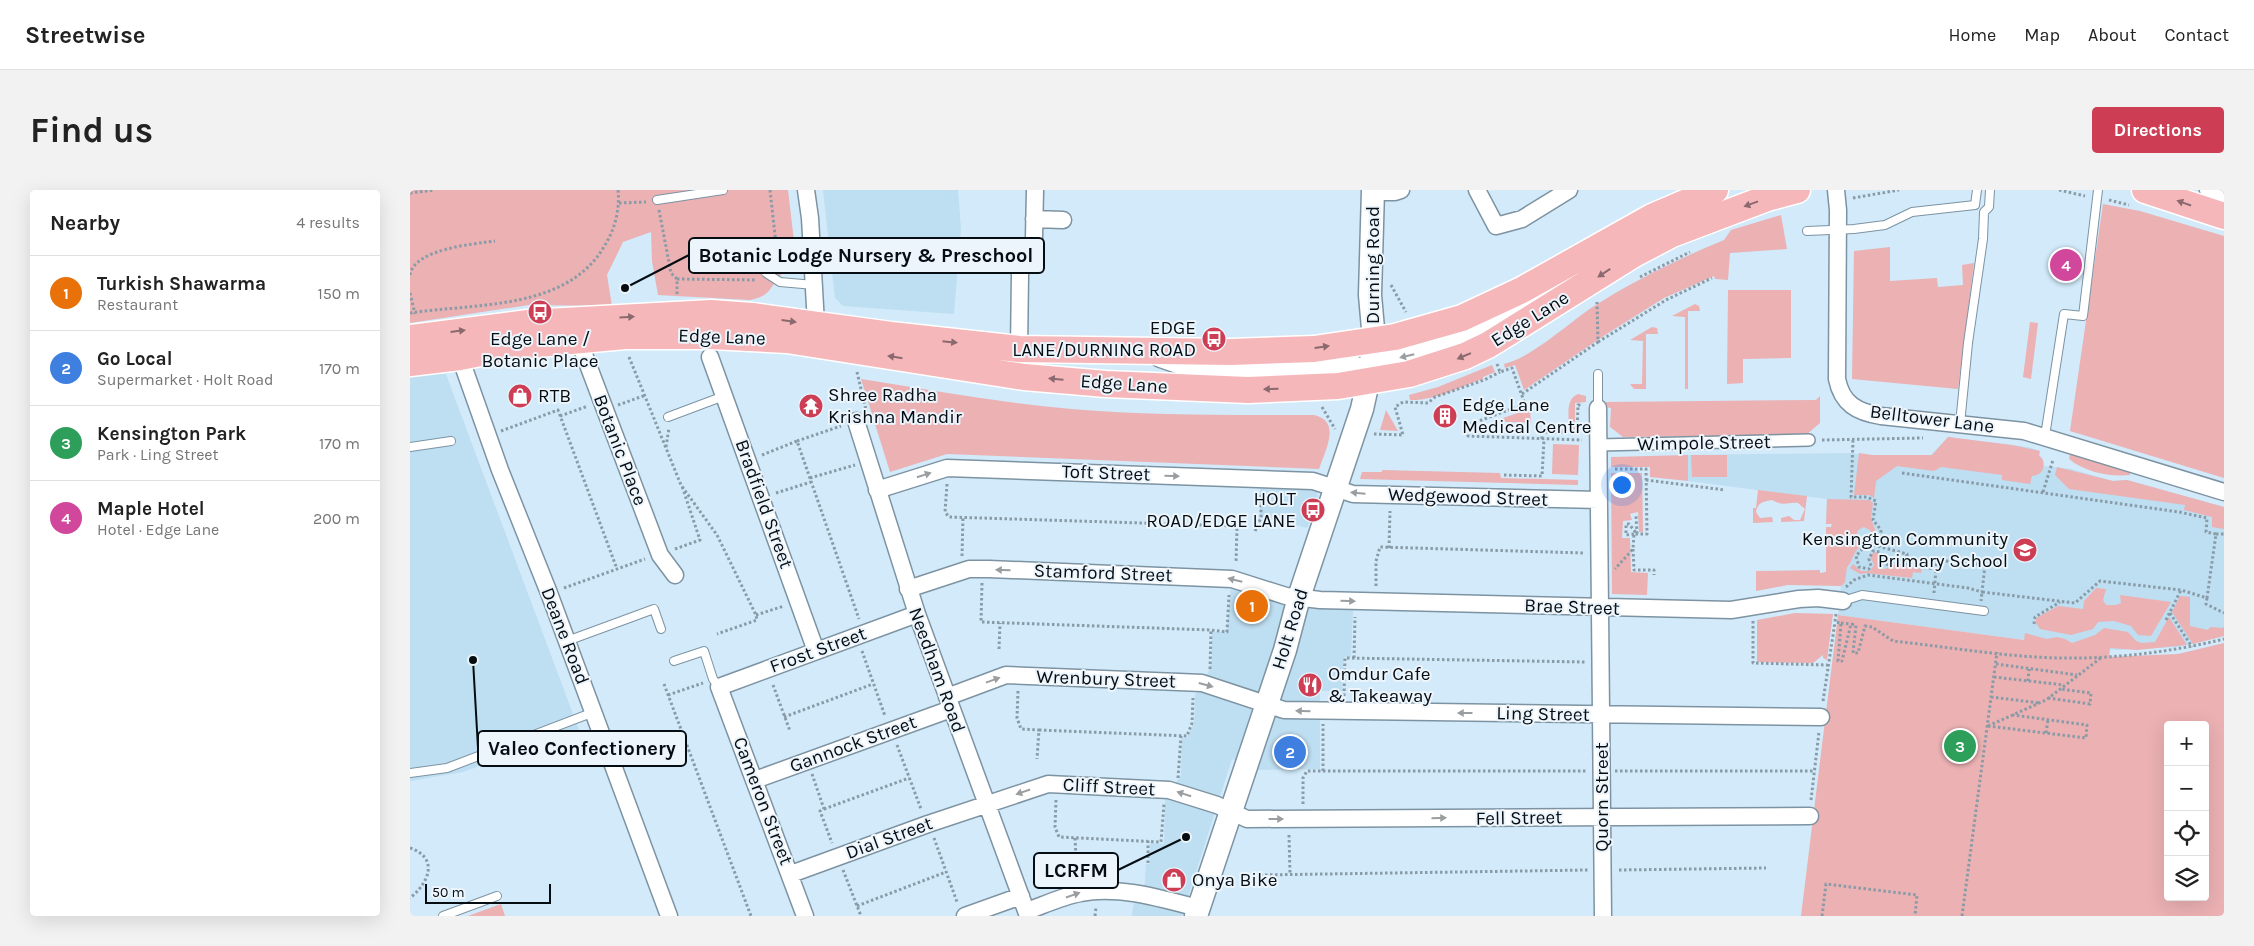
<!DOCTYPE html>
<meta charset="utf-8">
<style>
body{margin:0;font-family:Karla,sans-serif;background:#f2f2f2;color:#222}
.controls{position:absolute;right:15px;bottom:15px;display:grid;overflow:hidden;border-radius:5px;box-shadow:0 5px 20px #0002}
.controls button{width:45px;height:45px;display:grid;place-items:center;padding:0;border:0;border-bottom:1px solid #e0e0e0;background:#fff;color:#222;font:25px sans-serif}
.scale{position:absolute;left:15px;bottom:12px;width:126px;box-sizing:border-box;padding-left:5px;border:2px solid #060d12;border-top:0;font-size:14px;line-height:18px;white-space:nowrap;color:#060d12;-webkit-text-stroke:4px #ecf5fc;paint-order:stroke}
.you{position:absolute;left:1211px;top:294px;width:18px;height:18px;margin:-12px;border:4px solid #fff;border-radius:50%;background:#1a73e8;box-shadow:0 0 0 8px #1a73e833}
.badge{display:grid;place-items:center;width:32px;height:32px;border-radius:50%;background:#cd3d53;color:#fff;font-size:16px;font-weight:700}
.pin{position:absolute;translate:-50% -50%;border:2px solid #fff;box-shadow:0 1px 5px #0006}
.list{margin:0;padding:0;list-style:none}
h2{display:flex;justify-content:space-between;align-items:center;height:65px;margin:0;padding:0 20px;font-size:21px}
h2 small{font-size:16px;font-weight:400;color:#767676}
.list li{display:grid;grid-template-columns:32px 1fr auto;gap:15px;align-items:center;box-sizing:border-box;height:75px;padding:0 20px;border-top:1px solid #e0e0e0}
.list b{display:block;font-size:19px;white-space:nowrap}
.list p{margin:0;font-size:16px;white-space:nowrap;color:#767676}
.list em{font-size:16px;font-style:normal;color:#767676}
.icon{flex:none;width:28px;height:28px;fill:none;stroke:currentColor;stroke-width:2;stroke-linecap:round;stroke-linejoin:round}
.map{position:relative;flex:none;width:1814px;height:726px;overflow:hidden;border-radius:5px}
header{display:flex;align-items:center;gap:30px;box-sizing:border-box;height:70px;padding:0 25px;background:#fff;border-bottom:1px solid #e0e0e0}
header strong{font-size:24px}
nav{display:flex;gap:28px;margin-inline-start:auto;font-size:18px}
.intro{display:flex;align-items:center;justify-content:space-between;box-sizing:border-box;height:120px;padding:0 30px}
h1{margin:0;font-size:35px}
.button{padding:12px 22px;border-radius:5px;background:#cd3d53;color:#fff;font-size:18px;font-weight:700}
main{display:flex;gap:30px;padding:0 30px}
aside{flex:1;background:#fff;border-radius:5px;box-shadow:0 5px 20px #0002}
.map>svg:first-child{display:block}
.built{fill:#bedef1}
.green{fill:#ebb1b3;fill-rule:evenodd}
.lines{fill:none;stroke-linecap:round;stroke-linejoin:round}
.service-casing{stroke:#7d93a2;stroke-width:10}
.pedestrian-casing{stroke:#7d93a2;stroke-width:14}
.minor-casing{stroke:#7d93a2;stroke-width:19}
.secondary-casing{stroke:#7d93a2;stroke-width:25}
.trunk-casing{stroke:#fff;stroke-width:29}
.path{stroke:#899ba7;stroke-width:3;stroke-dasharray:2.5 2.5;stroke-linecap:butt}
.service{stroke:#fff;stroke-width:8}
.pedestrian{stroke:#fff;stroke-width:11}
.minor{stroke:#fff;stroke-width:16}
.secondary{stroke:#fff;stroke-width:22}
.trunk{stroke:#f6b7ba;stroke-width:26}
.oneway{fill:#8a6a6e}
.oneway2{fill:#9b9ea0}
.labels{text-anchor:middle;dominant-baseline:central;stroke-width:4;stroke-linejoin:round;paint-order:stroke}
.street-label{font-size:19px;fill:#060d12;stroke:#ecf5fc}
.poi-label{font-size:19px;fill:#060d12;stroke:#ecf5fc;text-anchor:start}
.leader{fill:none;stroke:#060d12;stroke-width:2}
.callout-dot{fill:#060d12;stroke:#ecf5fc;stroke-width:2}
.callout{fill:#ecf5fc;stroke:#060d12;stroke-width:2}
.callout-label{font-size:20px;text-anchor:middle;font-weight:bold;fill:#060d12}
</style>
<header>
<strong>Streetwise</strong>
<nav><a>Home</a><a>Map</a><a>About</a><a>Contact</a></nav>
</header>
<div class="intro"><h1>Find us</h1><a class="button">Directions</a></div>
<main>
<aside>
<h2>Nearby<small>4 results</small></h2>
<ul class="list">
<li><span class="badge" style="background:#e8710a">1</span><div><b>Turkish Shawarma</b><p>Restaurant</p></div><em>150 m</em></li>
<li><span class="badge" style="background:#3f7fe0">2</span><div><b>Go Local</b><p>Supermarket · Holt Road</p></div><em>170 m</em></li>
<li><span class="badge" style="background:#2e9e5b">3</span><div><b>Kensington Park</b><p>Park · Ling Street</p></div><em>170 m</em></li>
<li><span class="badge" style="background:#d1479c">4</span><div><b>Maple Hotel</b><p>Hotel · Edge Lane</p></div><em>200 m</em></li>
</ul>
</aside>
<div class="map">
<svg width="1814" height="726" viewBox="0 0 1814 726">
<rect width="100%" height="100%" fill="#d2eafa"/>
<path class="built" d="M413 0H548L551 39 544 124 433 116 425 108Z
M34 179 169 540 53 582 0 591V185Z
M1538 247 1618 257 1630 261 1629 265 1633 270 1634 276 1661 279 1703 291 1717 290 1814 317V446L1767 457 1707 460 1660 456 1428 425 1431 396 1416 394V337H1421L1422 334H1416L1417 309 1278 291V265L1440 263 1462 265H1521Z
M850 296 905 299 907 301 908 309 897 338 850 327Z
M821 395 871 412 904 419H943L941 467H934L932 501H910V579L847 580 822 569 772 726H722L723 716 735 693 736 674H740V653L754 654 755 610 771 585 772 548H777L784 534 785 505 798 483 802 470V442H817Z"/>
<path class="green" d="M0 0H378L386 68C382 76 376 79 370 86 359 99 360 106 340 110L248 105 242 71 241 42 213 52 197 85 202 116 119 115 0 133Z
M1693 14 1730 21 1814 46V288L1660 241Z
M1371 25 1377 59 1320 63 1318 90 1305 89 1304 86 1254 108 1195 145 1114 200 1105 175 1095 178 1094 174C1119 169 1158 134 1181 118 1223 91 1268 69 1314 50L1321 40Z
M1480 57V91L1527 88 1528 97 1553 95 1552 75 1564 73 1548 199 1442 189 1444 61Z
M1318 100H1381V168L1333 169V193L1317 194Z
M1285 114 1289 116 1290 121H1278V199H1275V127L1262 126Z
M1620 132 1628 133 1621 189 1613 187Z
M1242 137 1247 138 1248 144H1236V199H1224L1220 194H1232L1233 151 1220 150Z
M1082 175 1085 182 1073 187V189C1050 197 1024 211 1000 210L999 205 1028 197Z
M451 189C521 200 591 213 661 219 742 226 823 225 904 225 932 231 915 261 909 279L537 264 480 282Z
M1168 204 1176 206V212L1165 213V241H1140V239H1159C1159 227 1155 209 1168 204Z
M1410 206V233L1396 245 1213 247 1200 237 1201 218 1195 217 1196 212 1406 210Z
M1120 219 1121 233 1096 232 1090 229Z
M976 220 988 241 970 240Z
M1538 247 1602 255 1630 261 1629 265 1633 270C1635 279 1632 285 1622 286L1620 294 1592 290V285L1531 277 1524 281 1487 276 1466 291 1464 308 1459 305H1444L1449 263 1462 265H1522Z
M1143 254 1169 255 1168 285 1142 284Z
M1660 264 1720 282V285C1699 287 1675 282 1659 269Z
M1278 265V291L1240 287V277H1201V267Z
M1281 265H1317V287H1282Z
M1647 277 1703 291 1717 290 1814 317V339L1802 337V327L1774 320 1775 315 1659 299 1645 285Z
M972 280 1090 283 1091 288 1168 290V295L950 289 952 282H972Z
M1201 283H1232L1233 342H1229L1228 322 1220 324 1222 330 1213 331 1212 348H1220L1221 382 1238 383 1237 405 1202 404Z
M1348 300 1397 306 1394 331 1371 332V328L1379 326 1384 330H1390L1395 319 1388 313C1376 312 1375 317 1362 310 1354 311 1347 313 1346 322L1350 328 1362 327 1363 332 1343 333V318H1346Z
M1417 309 1459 310 1463 313 1461 329 1465 339V347L1459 351 1462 345 1460 340 1454 337 1448 340 1446 346 1449 351 1454 354C1443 359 1444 370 1437 377L1435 392 1431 396 1378 395 1346 401V381L1410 380V383L1416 382V337H1421L1422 334H1416Z
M1467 362 1471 367 1468 373 1470 379H1475L1481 375 1494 373 1493 376 1512 379 1511 383 1503 382 1502 388 1456 383 1450 384 1440 378 1443 374 1451 381H1460L1464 375 1460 366 1463 363Z
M1686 398 1696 399 1693 410 1696 415H1706L1711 413 1710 405 1761 412 1741 446 1728 445 1721 436 1704 431 1688 432 1683 439 1661 445 1630 439 1626 433V428L1648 416 1673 419 1674 411Z
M1770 406 1780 407V436L1798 440 1800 437 1813 438 1814 436V446L1783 454 1762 422Z
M1385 423 1423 424 1417 470 1413 468V465L1403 473 1347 472V430Z
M1428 425 1614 450 1615 443 1637 449 1647 447 1655 449 1662 453 1685 445 1694 438 1718 442 1726 451 1732 453 1745 452 1759 427 1777 455 1727 460 1700 458 1699 467 1768 464 1814 453V726H1391ZM1758 535H1795V707H1758Z
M91 714 95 726H58Z"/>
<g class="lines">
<defs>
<path id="service" d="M247 10 313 0
M1397 41 1444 39 1475 35 1502 22 1565 15 1567 0
M356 83 370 92 404 95
M1188 184V218
M258 227 314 206
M1550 234 1558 153 1573 49 1574 22 1579 17 1580 0
M1635 246 1654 124 1673 126 1688 0
M0 257 41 251
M1433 411 1452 405 1574 421
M157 451 244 419 251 439
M264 471 294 461 303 489 309 497
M0 583 37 578 184 522
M33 726 87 706"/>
<path id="pedestrian" d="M1189 255 1399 250"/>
<path id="minor" d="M396 0 400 28 406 134
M1067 0 1086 36 1112 29 1159 0
M1426 0 1428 20 1427 189C1432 214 1447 222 1471 226L1614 241 1814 302
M1798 0 1814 4
M963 2H985L991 0
M624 29 653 30
M624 48 625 0
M169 142V151L250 365 265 385
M609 159 610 84
M50 167 90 280 139 403 259 726
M300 167 406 461
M1188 218 1193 726
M446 231 507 424 618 726
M467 300 537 278 903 291 943 304 1189 310
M498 399 559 379H579L822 389 876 406 910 410 1321 420 1389 409 1408 408 1433 411
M537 507 596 485 769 492 792 493 874 520 1411 527
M345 590 541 519
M381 684 518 634 638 594 759 600 807 615 837 629 1400 626
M617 721C634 715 653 706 671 703 707 695 753 709 788 718
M395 726 309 497 507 424
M555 726 611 706"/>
<path id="secondary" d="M964 150C969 164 979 170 994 168L1069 142 1118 116
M751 166 774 174 863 177 933 175C944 176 954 179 958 192
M786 726 875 460 889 407 952 219 958 192 964 150 960 105 963 0"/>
<path id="trunk" d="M1735 0 1814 26
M0 148 118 133 301 123 342 126 481 145 609 159 821 162 904 159 985 147 1052 128 1112 100 1242 27 1305 0
M0 173 50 167 107 156 215 146H301L377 150 614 187 696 194 838 200 928 196 999 184 1055 166 1078 155 1224 64 1262 44 1357 8 1387 0"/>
</defs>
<use href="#service" class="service-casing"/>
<use href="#pedestrian" class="pedestrian-casing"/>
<use href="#minor" class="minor-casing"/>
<use href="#secondary" class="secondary-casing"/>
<use href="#trunk" class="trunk-casing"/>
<path class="path" d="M360 0 367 63 362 73
M1649 0 1675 6
M0 3 24 0
M1443 8 1489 0
M1699 10 1719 15
M209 13 236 12
M249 20 261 83 267 89V105
M0 85C4 59 63 54 85 51
M1230 87 1280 62
M267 89 347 90
M981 95 996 122
M0 103 5 124
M0 123C65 113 158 121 195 55 205 39 210 19 208 0
M1188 152 1256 110 1302 88
M219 167 271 295 307 345 346 425 347 430 307 444
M1087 174 1090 182 1102 178 1115 214 1058 235V246L1172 250
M447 182 456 220
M1112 204 1188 152 1187 112
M208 215 236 205
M912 217 925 239
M150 226 178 216
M91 241 148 220 207 379
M964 244 993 245 985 217 993 212 1018 213 1025 207 1074 190 1090 182
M1132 249V242L1167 243 1168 215H1173
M1412 250 1513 248
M1443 250 1441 307H1457L1466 311 1463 330 1471 340 1470 357
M387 251 431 236
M256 257 259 238
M352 265 387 251 449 429
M1205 279H1236L1237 344H1224L1223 359 1205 379
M1492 283 1769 322 1797 328 1796 342 1806 344 1797 408 1771 400 1690 391 1665 413 1572 402 1571 411
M1094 285 1132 286 1134 249
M400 288 445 275
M1236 290 1315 300
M537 294 535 322 539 327 827 336 826 373
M1633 302 1643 270
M366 303 401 292
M845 341 851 328V303
M1224 344 1216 345V334H1219L1227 344 1226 326
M1806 344H1814
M979 358 980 321
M265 359 290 350 272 296
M1223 359 1224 380H1244V385
M552 366 553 326
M1474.5 372a2.5 2.5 0 1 1 5 0a2.5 2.5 0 1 1-5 0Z
M1475 370 1470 362 1463 361 1459 369 1461 376 1459 379 1449 377 1446 366 1454 357 1460 354 1497 364V370L1480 373
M572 393 571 432 801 440
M966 396V371L970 357 1174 363
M1436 397 1444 390 1458 385 1558 398 1572 402 1575 375 1527 370 1526 379 1496 375 1495 370
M154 398 235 369
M1524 403 1526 379
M1797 408 1796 414 1814 423
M1760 423 1782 457
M1426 424 1425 432 1431 433 1428 471H1432L1441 434 1446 435 1443 463H1448L1455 436 1462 437 1483 451C1539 457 1595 467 1651 468 1705 469 1761 462 1814 449
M346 425 374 416
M1756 430 1771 400
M1343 431V473L1417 475
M1431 433 1442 434
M1624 434 1625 427 1650 412
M589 459 590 433
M452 461 475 526
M944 468 945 427
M1586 474 1667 485
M800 479 801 440 817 442 819 405
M1584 487 1654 495
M1618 491 1619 479
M254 494 341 726
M363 495 380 541
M608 501 607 528 611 539 629 540 627 569
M258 505 293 493
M934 506 935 468 1176 472
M1581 507 1630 513
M1638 508 1680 514 1681 503 1650 499
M1413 511 1425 432
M374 527 463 494
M1578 536 1676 548 1677 535 1603 525
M1578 536 1636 510 1692 467
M629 540 777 546 782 533 783 508
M1636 543 1638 530
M487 555 511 619
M913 581V534
M1205 581H1404
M402 584 414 619 410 621 422 653
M768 588 771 546
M646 610 645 637 649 647 751 652 754 614
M1401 610 1409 542
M893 614V588L897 581H1177
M414 619 499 588
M879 645 880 684
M524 648 547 712
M665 648 666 667
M0 658C30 668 18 694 0 708
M738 673V651
M433 680 451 726
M1209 680 1356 678
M850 685 1178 680
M447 716 536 682
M685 726 686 717
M1412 726 1416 694 1507 705 1505 726
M1552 726 1587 462"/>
<use href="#service" class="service"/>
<use href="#pedestrian" class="pedestrian"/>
<use href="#minor" class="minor"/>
<use href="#secondary" class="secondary"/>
<use href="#trunk" class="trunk"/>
</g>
<defs><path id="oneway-solid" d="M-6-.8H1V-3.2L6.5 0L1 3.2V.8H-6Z" transform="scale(1.25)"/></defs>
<g class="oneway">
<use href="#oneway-solid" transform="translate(1774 13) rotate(-161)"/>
<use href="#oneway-solid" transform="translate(1341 14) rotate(160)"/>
<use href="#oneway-solid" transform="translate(1194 83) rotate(147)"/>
<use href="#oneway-solid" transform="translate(217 127) rotate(-4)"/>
<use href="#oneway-solid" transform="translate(379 131) rotate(8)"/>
<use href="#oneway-solid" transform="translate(48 141) rotate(-7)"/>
<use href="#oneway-solid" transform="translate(540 152) rotate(6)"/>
<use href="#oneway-solid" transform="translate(912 157) rotate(-8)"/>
<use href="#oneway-solid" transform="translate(1054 166) rotate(157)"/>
<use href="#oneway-solid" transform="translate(485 167) rotate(-171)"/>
<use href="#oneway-solid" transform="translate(646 189) rotate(-175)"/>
<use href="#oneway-solid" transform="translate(861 199) rotate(179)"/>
</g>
<g class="oneway2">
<use href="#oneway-solid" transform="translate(997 166) rotate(167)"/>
<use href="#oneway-solid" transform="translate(514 285) rotate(-18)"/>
<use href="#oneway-solid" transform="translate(762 286) rotate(2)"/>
<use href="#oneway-solid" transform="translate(948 303) rotate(-175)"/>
<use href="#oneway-solid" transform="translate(593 380) rotate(-178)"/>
<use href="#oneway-solid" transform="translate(825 390) rotate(-166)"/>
<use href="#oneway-solid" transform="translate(938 411) rotate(1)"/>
<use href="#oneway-solid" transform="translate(583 490) rotate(-20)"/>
<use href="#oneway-solid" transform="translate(796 495) rotate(15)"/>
<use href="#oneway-solid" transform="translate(893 521) rotate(-178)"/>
<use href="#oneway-solid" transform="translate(1055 523) rotate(-180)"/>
<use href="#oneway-solid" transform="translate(613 602) rotate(161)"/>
<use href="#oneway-solid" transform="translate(774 604) rotate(-162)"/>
<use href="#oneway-solid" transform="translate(1029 628) rotate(-1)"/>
<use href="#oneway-solid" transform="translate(866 629)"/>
<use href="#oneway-solid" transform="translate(663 705) rotate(-19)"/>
</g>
<defs>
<symbol id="bus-disc" viewBox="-11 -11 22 22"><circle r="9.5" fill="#cd3d53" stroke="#ecf5fc"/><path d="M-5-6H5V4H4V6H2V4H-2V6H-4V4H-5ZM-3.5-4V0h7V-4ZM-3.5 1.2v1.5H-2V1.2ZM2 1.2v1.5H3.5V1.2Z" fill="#fff"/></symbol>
<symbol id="shop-disc" viewBox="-11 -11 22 22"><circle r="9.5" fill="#cd3d53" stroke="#ecf5fc"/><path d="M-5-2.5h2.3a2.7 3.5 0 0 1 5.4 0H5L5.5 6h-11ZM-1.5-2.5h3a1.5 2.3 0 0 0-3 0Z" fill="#fff"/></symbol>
<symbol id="temple-disc" viewBox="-11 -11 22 22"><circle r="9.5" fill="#cd3d53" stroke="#ecf5fc"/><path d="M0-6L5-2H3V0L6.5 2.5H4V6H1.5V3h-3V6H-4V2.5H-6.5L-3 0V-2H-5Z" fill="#fff"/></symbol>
<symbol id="building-disc" viewBox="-11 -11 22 22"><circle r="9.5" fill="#cd3d53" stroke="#ecf5fc"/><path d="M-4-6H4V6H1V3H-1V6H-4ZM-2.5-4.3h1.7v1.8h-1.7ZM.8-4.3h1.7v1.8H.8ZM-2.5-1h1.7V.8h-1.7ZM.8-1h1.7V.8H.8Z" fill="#fff"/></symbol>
<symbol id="school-disc" viewBox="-11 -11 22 22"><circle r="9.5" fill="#cd3d53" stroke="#ecf5fc"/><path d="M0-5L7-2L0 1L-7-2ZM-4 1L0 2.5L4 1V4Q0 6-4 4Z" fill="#fff"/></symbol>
<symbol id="restaurant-disc" viewBox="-11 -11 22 22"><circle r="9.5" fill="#cd3d53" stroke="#ecf5fc"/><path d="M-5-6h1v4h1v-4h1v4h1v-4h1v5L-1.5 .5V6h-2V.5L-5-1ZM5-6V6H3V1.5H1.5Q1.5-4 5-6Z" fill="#fff"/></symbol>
</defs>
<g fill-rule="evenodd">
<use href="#bus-disc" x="116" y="108" width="28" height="28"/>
<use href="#bus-disc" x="790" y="135" width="28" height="28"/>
<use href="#shop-disc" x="96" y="192" width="28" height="28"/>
<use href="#temple-disc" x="387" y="202" width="28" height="28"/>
<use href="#building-disc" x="1021" y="212" width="28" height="28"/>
<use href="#bus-disc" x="889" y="306" width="28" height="28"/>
<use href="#school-disc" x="1601" y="346" width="28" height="28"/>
<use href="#restaurant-disc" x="886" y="481" width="28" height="28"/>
<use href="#shop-disc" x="750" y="676" width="28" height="28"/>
</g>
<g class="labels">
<g class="street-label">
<text transform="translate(963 75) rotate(-90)">Durning Road</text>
<text transform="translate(1120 129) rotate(-32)">Edge Lane</text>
<text transform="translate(312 147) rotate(2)">Edge Lane</text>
<text transform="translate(714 194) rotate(4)">Edge Lane</text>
<text transform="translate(1522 229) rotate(7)">Belltower Lane</text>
<text transform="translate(1294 253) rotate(-1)">Wimpole Street</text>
<text transform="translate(210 260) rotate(69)">Botanic Place</text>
<text transform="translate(696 283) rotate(2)">Toft Street</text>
<text transform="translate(1058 307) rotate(2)">Wedgewood Street</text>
<text transform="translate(354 314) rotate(70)">Bradfield Street</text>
<text transform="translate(693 383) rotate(2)">Stamford Street</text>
<text transform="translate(1162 417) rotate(2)">Brae Street</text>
<text transform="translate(880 439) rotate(-73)">Holt Road</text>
<text transform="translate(155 446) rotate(69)">Deane Road</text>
<text transform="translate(408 460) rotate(-20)">Frost Street</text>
<text transform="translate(527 480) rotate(70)">Needham Road</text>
<text transform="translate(696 489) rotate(2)">Wrenbury Street</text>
<text transform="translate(1133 524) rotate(1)">Ling Street</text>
<text transform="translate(443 554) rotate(-20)">Gannock Street</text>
<text transform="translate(699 597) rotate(3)">Cliff Street</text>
<text transform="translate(1192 607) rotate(-90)">Quorn Street</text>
<text transform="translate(353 611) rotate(69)">Cameron Street</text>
<text transform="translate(1109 628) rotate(-1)">Fell Street</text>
<text transform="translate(479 648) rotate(-20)">Dial Street</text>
</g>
<g class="poi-label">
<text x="786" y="138" text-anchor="end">EDGE<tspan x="786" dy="22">LANE/DURNING ROAD</tspan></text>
<text x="130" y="149" text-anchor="middle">Edge Lane /<tspan x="130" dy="22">Botanic Place</tspan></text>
<text x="418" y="205">Shree Radha<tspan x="418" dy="22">Krishna Mandir</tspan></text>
<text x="128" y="206">RTB</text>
<text x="1052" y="215">Edge Lane<tspan x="1052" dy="22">Medical Centre</tspan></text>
<text x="886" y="309" text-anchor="end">HOLT<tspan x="886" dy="22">ROAD/EDGE LANE</tspan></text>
<text x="1598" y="349" text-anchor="end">Kensington Community<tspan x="1598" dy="22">Primary School</tspan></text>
<text x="918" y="484">Omdur Cafe<tspan x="918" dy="22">&amp; Takeaway</tspan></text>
<text x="782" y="690">Onya Bike</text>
</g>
</g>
<path class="leader" d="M215 98L279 65M63 470L68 558M776 647L708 680"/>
<g class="callout-dot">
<circle cx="215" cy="98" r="5"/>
<circle cx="63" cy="470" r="5"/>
<circle cx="776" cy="647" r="5"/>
</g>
<g class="callout">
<rect x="279" y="48" width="355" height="35" rx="5"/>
<rect x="68" y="541" width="208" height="35" rx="5"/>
<rect x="624" y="663" width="84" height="35" rx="5"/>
</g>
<g class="callout-label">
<text x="456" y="72">Botanic Lodge Nursery &amp; Preschool</text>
<text x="172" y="565">Valeo Confectionery</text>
<text x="666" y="687">LCRFM</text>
</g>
</svg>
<div class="controls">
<button>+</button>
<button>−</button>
<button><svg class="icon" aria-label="locate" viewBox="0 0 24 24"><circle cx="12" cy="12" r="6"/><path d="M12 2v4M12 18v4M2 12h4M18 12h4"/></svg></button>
<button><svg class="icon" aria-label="layers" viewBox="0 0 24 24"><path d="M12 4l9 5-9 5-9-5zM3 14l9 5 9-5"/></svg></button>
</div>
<div class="scale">50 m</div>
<div class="you"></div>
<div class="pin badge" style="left:842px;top:416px;background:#e8710a">1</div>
<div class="pin badge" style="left:880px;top:562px;background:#3f7fe0">2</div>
<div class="pin badge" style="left:1550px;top:556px;background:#2e9e5b">3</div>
<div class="pin badge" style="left:1656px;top:75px;background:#d1479c">4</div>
</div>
</main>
